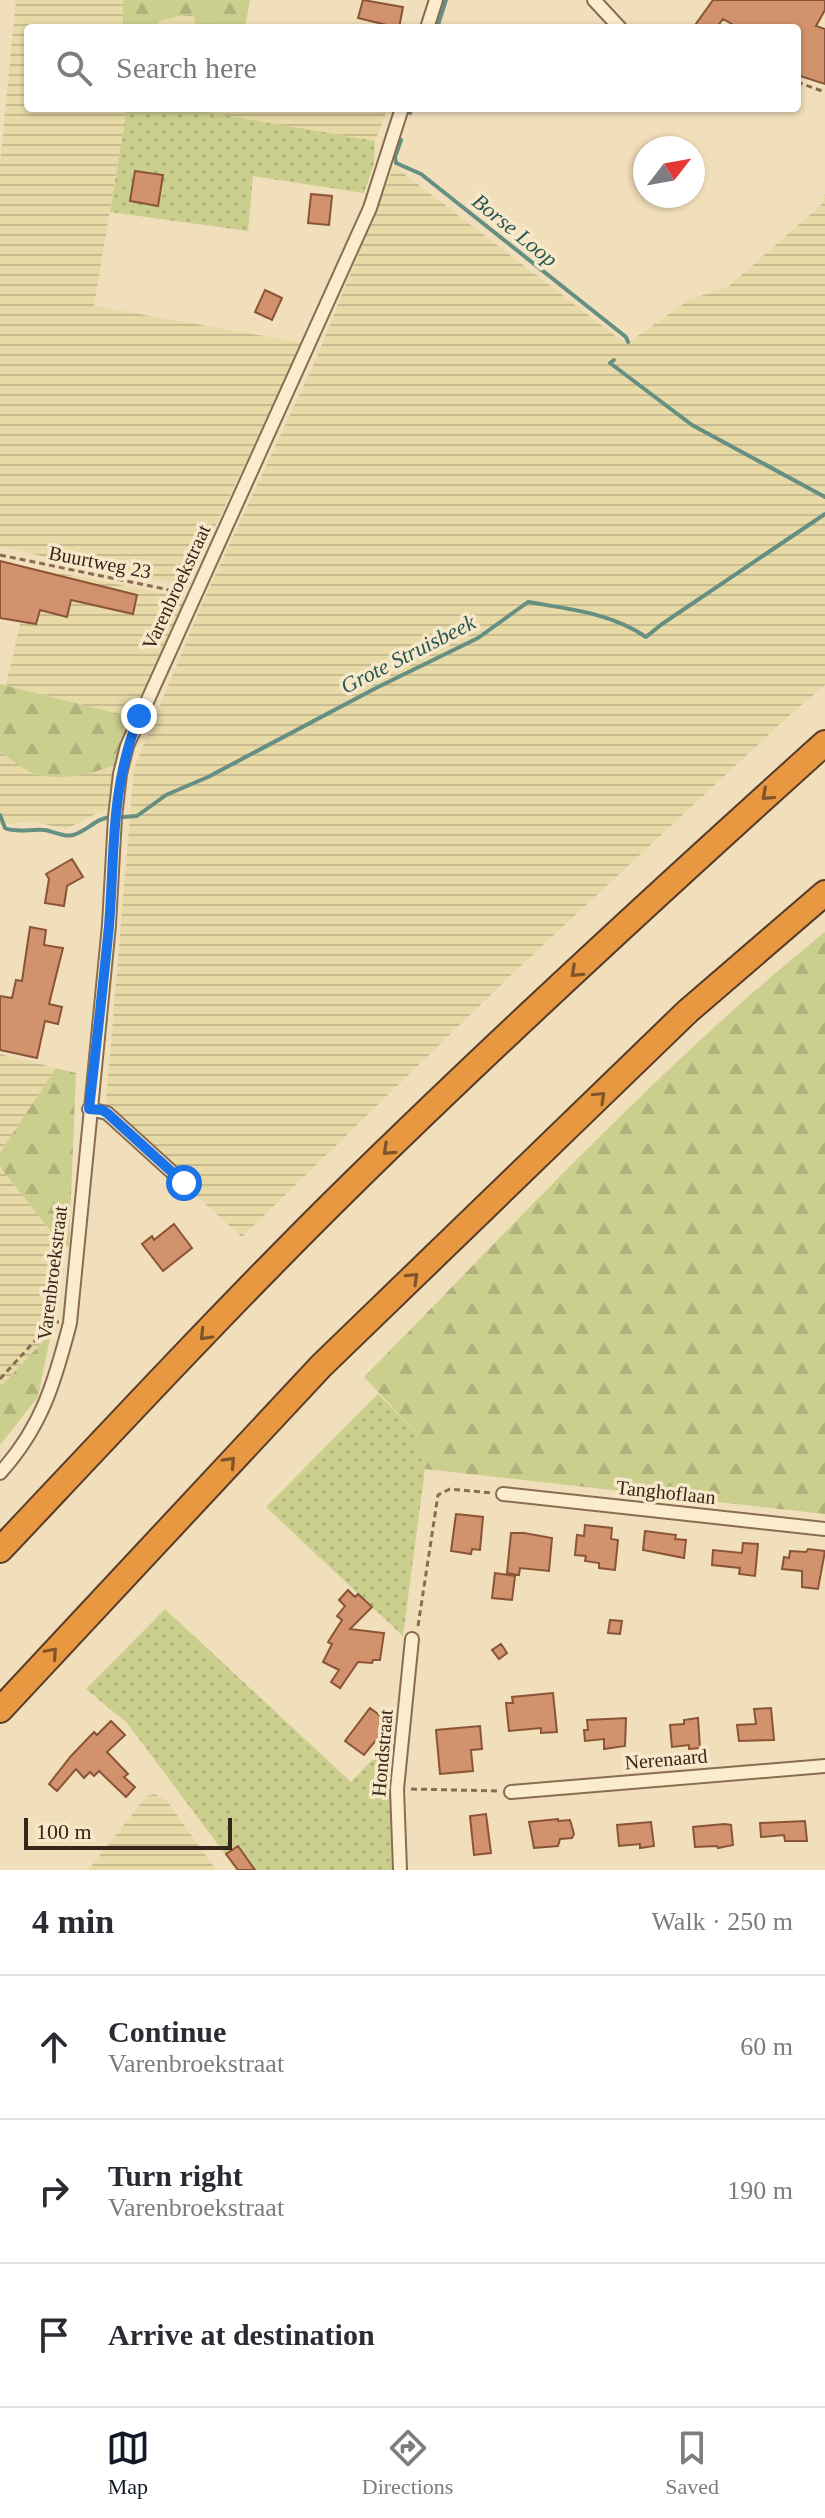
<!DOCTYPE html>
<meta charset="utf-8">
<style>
body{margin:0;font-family:Georgia,serif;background:#f7f7f7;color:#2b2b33}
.compass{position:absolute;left:633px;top:136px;width:72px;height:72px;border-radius:50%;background:#fff;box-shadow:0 2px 6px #0004;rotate:59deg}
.scale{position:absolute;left:24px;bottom:20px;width:208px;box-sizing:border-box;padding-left:8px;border:4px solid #36261a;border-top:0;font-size:22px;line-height:28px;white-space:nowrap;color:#36261a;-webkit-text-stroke:6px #f8e8ca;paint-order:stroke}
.stop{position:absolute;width:24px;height:24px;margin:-18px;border:6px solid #1a73e8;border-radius:50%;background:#fff}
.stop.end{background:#1a73e8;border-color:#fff;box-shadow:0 2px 8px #0008}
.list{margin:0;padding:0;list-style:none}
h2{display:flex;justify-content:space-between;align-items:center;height:104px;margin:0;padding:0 32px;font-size:34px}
h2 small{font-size:26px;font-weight:400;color:#7c7c81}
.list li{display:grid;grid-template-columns:52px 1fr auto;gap:24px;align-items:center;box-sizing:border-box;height:144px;padding:0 32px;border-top:2px solid #e1e1e2}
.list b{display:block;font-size:30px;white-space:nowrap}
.list p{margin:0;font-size:26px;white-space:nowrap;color:#7c7c81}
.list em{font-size:26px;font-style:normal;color:#7c7c81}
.icon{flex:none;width:44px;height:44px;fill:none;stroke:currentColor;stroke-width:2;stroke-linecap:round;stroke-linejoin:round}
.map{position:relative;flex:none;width:825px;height:1870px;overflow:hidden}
.search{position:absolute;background:#fff;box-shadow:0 2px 6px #0004;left:24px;right:24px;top:24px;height:88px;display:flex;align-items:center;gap:20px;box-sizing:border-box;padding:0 28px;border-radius:8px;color:#7c7c81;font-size:30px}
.sheet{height:536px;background:#fff}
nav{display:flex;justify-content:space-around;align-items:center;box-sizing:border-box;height:112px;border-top:2px solid #e1e1e2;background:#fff;font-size:22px;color:#7c7c81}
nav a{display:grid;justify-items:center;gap:4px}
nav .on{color:#111827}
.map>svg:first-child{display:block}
.farmland{fill:url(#farmland-rules)}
.grass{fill:url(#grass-dots)}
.forest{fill:url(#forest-firs)}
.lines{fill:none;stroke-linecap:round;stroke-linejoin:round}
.stream{stroke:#668f83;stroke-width:4}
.building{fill:#d2926d;stroke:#8a5437;stroke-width:2}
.minor-casing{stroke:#896d53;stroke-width:16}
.motorway-casing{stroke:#553b29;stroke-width:28}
.path{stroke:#896d53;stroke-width:3;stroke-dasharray:6 4;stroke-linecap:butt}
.minor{stroke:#fbecce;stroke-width:12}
.motorway{stroke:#e99842;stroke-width:24}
.oneway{stroke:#7e542a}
.route{stroke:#1a73e8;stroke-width:10}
.labels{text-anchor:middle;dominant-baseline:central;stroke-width:7;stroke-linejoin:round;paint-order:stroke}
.street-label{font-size:20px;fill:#36261a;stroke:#f8e8ca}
.water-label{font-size:22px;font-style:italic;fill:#275852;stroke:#f8e8ca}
</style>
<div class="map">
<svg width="825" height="1870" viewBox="0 0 825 1870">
<defs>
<pattern id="farmland-rules" width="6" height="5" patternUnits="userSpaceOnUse" patternTransform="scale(2)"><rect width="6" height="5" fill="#e7daa7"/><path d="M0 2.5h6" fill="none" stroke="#c7bb8f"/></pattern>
<pattern id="grass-dots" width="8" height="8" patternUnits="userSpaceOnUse" patternTransform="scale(2)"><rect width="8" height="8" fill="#cbcf8e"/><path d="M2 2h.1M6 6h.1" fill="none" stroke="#afb27a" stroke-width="1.8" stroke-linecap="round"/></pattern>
<pattern id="forest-firs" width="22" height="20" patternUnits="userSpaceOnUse" patternTransform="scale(2)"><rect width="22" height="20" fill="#cbcf8e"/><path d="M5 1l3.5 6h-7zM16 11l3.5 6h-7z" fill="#afb27a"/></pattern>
</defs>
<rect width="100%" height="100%" fill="#f1deba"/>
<path class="farmland" d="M16 0H123V28H28V108H127L94 306 303 343 187 585 82 566 0 546V164Z
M194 13 196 28H157V21Z
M184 108H388L375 141Z
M394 166 626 344 689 300 729 286 822 204 825 194V685L794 711 512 974 242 1237 105 1114 134 768 204 599 316 359Z
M33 568 188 598 131 717 6 685Z
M0 752 36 775 118 762 110 809 93 815 66 829 36 822 0 824Z
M0 1054 56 1068 0 1153Z
M0 1167 60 1243 51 1333 0 1387Z
M155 1794 167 1801 216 1870H88L147 1796Z"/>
<path class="grass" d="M127 108H184L375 141 374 164 364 193 253 176 248 231 110 212Z
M378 1394 416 1432 425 1469 403 1636 266 1507Z
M165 1609 351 1782 390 1742 392 1870H237L127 1723 86 1689Z"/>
<path class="forest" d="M123 0H250L245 28H196L193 13 158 21 157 28H123Z
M0 684 131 717 118 762C96 775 63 780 38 775 25 772 11 759 0 752Z
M825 932V1514L425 1469 416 1432 364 1377C514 1225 659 1066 825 932Z
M56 1068 76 1073 69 1247 60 1243 0 1167V1153Z
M51 1333 38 1397 0 1445V1387Z"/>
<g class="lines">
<path class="stream" d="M437 28 446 0
M410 113 411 108
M401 140 395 157 396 163 421 174 626 337 628 342
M614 360 610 363 692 425 825 497
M0 815 5 828C15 833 31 829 44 830 54 831 66 839 76 834 89 829 97 818 111 817
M123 817 137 816 166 795 208 777 376 688 478 638 528 602C569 609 611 613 646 637L662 624 825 514"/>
</g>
<path class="building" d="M363 0 403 7 399 28 358 18Z
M713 0H825V10L816 26 825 29V84L797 75V28H739L723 19 716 28H693Z
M135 171 163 175 158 206 130 201Z
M311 194 332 196 329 225 308 223Z
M265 290 282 298 272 320 255 312Z
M0 561 137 595 133 614 71 600 67 617 40 610 36 624 0 618Z
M72 859 83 877 67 886 64 906 45 903 49 879 46 874Z
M30 927 46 930 44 945 63 948 49 1004 62 1007 58 1024 45 1021 37 1058 0 1050V996L12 998 16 980 22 981Z
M174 1224 192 1248 163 1271 142 1244 152 1236 154 1240Z
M456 1514 483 1517 480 1550 472 1549 471 1554 451 1551Z
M585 1525 612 1528 611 1539 618 1540 615 1570 599 1568V1563L585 1561 586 1556 575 1555 577 1535 584 1536Z
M645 1531 676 1535 675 1539 686 1540 684 1558 643 1550Z
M511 1533H524L552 1538 549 1571 520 1568 519 1575 507 1573Z
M743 1543 758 1544 755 1576 739 1574 740 1568 712 1565 713 1550 742 1553Z
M808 1549 825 1551 818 1589 802 1587V1571L782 1569 784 1557 789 1558 790 1551 806 1552Z
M495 1573 515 1576 512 1600 492 1598Z
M348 1590 355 1597 358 1594 372 1607 350 1629 384 1633 380 1660H373L372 1663 358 1662 340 1688 331 1682 339 1670 323 1662 332 1644 328 1642 342 1620 337 1616 345 1606 339 1600Z
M610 1620 622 1621 620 1634 608 1633Z
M501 1644 507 1653 499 1659 492 1650Z
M553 1693 557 1732 541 1733V1728L509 1731 506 1703H513L512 1697Z
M370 1708 390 1723 364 1755 345 1741Z
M771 1708 774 1740 739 1741 737 1725 756 1724 754 1709Z
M626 1718 625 1746 604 1749V1739L585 1741 584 1730H588L587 1720Z
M698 1718 700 1748 689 1749V1745L672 1747 670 1725 684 1724V1720Z
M111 1721 125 1735 107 1752 128 1774 124 1777 135 1787 126 1797 99 1771 94 1776 90 1772 84 1778 76 1769 57 1791 49 1784 71 1756 94 1732 97 1735Z
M480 1726 482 1749 471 1750 473 1771 440 1774 436 1730Z
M486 1814 491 1853 474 1855 470 1816Z
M558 1819V1821L570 1820 574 1834 572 1838 560 1839 558 1846 534 1848 529 1822Z
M805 1821 807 1841H785L784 1835 761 1837 760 1823Z
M651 1822 654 1846 640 1848V1844L619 1846 617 1825Z
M724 1824 731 1825 733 1845 718 1848 717 1846 695 1847 693 1827Z
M238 1846 255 1870H238L226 1854Z"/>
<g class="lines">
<defs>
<path id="minor" d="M594 0 620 28
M427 28 436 0
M89 1109 107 1113 184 1183
M0 1473C42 1427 55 1381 70 1323L109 925 115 817 120 774 127 746 370 208 402 108
M503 1494 825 1529
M511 1792 825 1766
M400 1870 397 1789 412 1639"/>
<path id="motorway" d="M0 1550C116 1427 231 1303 352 1184 506 1033 665 887 825 743
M0 1710 321 1366 688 1011 825 893"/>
</defs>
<use href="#minor" class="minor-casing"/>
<use href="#motorway" class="motorway-casing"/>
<path class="path" d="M797 82 825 92
M0 555 184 593
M0 1379 52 1322H59
M418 1626 438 1495 450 1489 492 1493
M411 1789 499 1791"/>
<use href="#minor" class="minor"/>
<use href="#motorway" class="motorway"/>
</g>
<defs><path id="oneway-chevron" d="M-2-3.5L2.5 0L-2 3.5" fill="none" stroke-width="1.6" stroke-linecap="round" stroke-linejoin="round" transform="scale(2)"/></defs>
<g class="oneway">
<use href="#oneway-chevron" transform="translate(767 795) rotate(138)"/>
<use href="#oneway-chevron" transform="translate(576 972) rotate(137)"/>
<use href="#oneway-chevron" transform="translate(600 1097) rotate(-44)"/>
<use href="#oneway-chevron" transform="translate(388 1150) rotate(137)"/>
<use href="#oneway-chevron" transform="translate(413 1278) rotate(-44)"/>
<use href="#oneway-chevron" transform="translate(205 1335) rotate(134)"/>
<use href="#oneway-chevron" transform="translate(230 1462) rotate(-47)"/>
<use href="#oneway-chevron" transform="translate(52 1653) rotate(-48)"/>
</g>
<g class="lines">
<path class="route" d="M139 716C110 789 115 851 109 926 103 987 96 1048 89 1109L102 1110 107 1113 184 1183"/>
</g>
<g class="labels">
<g class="street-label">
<text transform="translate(100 562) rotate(11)">Buurtweg 23</text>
<text transform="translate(176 587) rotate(-65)">Varenbroekstraat</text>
<text transform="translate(52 1273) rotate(-83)">Varenbroekstraat</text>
<text transform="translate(666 1492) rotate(6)">Tanghoflaan</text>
<text transform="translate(382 1753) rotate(-85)">Hondstraat</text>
<text transform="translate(666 1759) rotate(-5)">Nerenaard</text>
</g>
<g class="water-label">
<text transform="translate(515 230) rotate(39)">Borse Loop</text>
<text transform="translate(408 654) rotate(-27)">Grote Struisbeek</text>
</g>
</g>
</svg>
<svg class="compass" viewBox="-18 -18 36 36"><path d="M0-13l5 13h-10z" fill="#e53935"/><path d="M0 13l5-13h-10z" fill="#7c7c81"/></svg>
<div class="scale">100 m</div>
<div class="stop" style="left:184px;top:1183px"></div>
<div class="stop end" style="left:139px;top:716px"></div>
<div class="search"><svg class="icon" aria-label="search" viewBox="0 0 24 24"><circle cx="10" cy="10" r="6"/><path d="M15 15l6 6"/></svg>Search here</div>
</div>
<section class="sheet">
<h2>4 min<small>Walk · 250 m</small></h2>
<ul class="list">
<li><svg class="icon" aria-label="ahead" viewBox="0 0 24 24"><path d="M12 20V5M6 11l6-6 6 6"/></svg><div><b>Continue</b><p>Varenbroekstraat</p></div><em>60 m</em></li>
<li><svg class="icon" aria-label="right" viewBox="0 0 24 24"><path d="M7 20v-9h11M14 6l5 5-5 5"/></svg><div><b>Turn right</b><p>Varenbroekstraat</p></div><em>190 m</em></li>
<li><svg class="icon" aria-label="arrive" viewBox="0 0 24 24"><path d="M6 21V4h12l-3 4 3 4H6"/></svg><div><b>Arrive at destination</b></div></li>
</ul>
</section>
<nav>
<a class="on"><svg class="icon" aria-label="map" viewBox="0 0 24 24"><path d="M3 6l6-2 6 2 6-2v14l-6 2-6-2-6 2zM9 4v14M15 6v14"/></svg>Map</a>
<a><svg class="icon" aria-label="directions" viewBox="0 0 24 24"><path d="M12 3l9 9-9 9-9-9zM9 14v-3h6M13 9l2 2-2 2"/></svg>Directions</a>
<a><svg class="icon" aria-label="saved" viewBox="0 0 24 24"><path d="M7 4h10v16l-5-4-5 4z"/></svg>Saved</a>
</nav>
